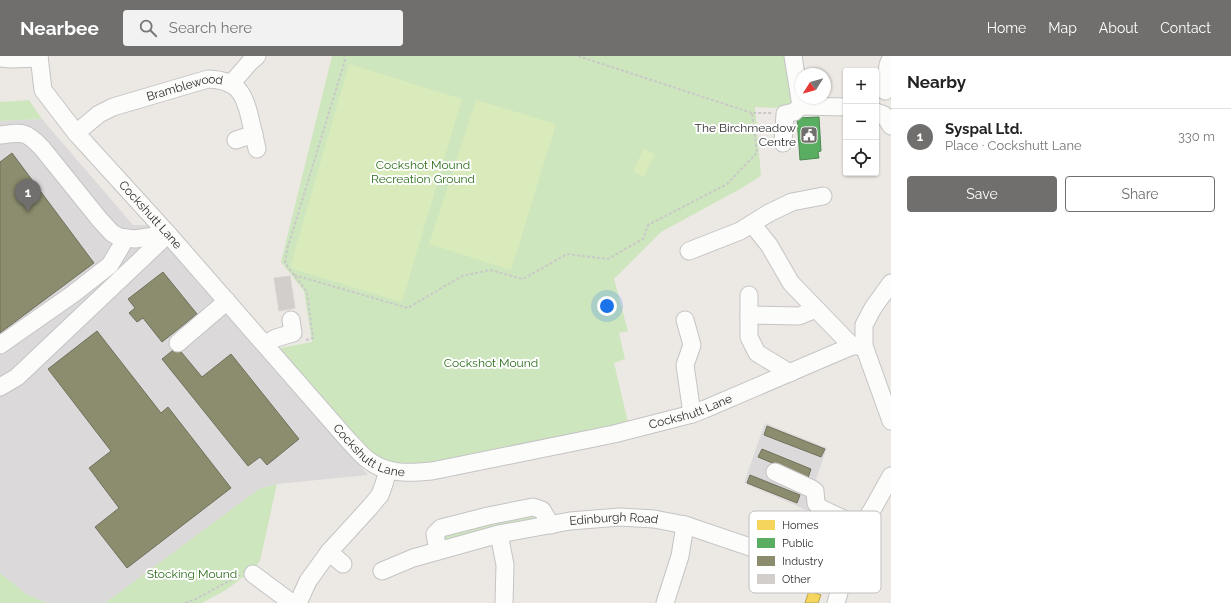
<!DOCTYPE html>
<meta charset="utf-8">
<style>
body{margin:0;font-family:Raleway,sans-serif;background:#f2f2f2;color:#222}
.controls{position:absolute;right:12px;top:12px;display:grid;overflow:hidden;border-radius:4px;box-shadow:0 1px 3px #0004}
.controls button{width:36px;height:36px;display:grid;place-items:center;padding:0;border:0;border-bottom:1px solid #e0e0e0;background:#fff;color:#222;font:20px sans-serif}
.compass{position:absolute;left:795px;top:12px;width:36px;height:36px;border-radius:50%;background:#fff;box-shadow:0 1px 3px #0004;rotate:233deg}
.you{position:absolute;left:607px;top:250px;width:14px;height:14px;margin:-10px;border:3px solid #fff;border-radius:50%;background:#1a73e8;box-shadow:0 0 0 6px #1a73e833}
.badge{display:grid;place-items:center;width:26px;height:26px;border-radius:50%;background:#706f6e;color:#fff;font-size:13px;font-weight:700}
.pin{position:absolute;translate:-50% -33px;filter:drop-shadow(0 1px 2px #0008)}
.pin::after{content:'';position:absolute;top:21px;width:14px;height:12px;background:inherit;clip-path:polygon(0 0,100% 0,50% 100%)}
.list{margin:0;padding:0;list-style:none}
h2{display:flex;justify-content:space-between;align-items:center;height:52px;margin:0;padding:0 16px;font-size:17px}
h2 small{font-size:13px;font-weight:400;color:#767676}
.list li{display:grid;grid-template-columns:26px 1fr auto;gap:12px;align-items:center;box-sizing:border-box;height:56px;padding:0 16px;border-top:1px solid #e0e0e0}
.list b{display:block;font-size:15px;white-space:nowrap}
.list p{margin:0;font-size:13px;white-space:nowrap;color:#767676}
.list em{font-size:13px;font-style:normal;color:#767676}
.actions{display:flex;gap:8px;padding:12px 16px}
.actions a{flex:1;padding:9px 0;border:1px solid #706f6e;border-radius:4px;text-align:center;font-size:14px;color:#706f6e}
.actions .main{background:#706f6e;color:#fff}
.icon{flex:none;width:22px;height:22px;fill:none;stroke:currentColor;stroke-width:2;stroke-linecap:round;stroke-linejoin:round}
.map{position:relative;flex:none;width:891px;height:547px;overflow:hidden}
header{display:flex;align-items:center;gap:24px;box-sizing:border-box;height:56px;padding:0 20px;background:#706f6e;color:#fff}
header strong{font-size:19px}
nav{display:flex;gap:22px;margin-inline-start:auto;font-size:14px}
.search{width:280px;height:36px;background:#f2f2f2;display:flex;align-items:center;gap:10px;box-sizing:border-box;padding:0 14px;border-radius:4px;color:#767676;font-size:15px}
main{display:flex}
aside{flex:1;background:#fff}
.map>svg:first-child{display:block}
.industrial{fill:#dcd9db}
.green{fill:#cee6be}
.pitch{fill:#d9eabb}
.homes{fill:#f6d55c;stroke:#baa34e}
.public{fill:#5aae61;stroke:#4d8852}
.industry{fill:#8c8c6e;stroke:#70705b}
.building{fill:#d1cecb;stroke:#d7d4d0}
.lines{fill:none;stroke-linecap:round;stroke-linejoin:round}
.minor-casing{stroke:#c5c4c5;stroke-width:19}
.path{stroke:#c9c9c8;stroke-width:2;stroke-dasharray:3 2;stroke-linecap:butt}
.minor{stroke:#fcfcfb;stroke-width:17}
.labels{text-anchor:middle;dominant-baseline:central;stroke-width:4;stroke-linejoin:round;paint-order:stroke}
.street-label{font-size:12px;fill:#2e2e2e;stroke:#fff}
.poi-label{font-size:12px;fill:#2e2e2e;stroke:#fff;text-anchor:end}
.park-label{font-size:12px;fill:#2c6e1b;stroke:#fff}
.key{fill:#fff;stroke:#c0c0c0;stroke-width:1}
.key-label{font-size:11px;fill:#2e2e2e}
</style>
<header>
<strong>Nearbee</strong>
<div class="search"><svg class="icon" aria-label="search" viewBox="0 0 24 24"><circle cx="10" cy="10" r="6"/><path d="M15 15l6 6"/></svg>Search here</div>
<nav><a>Home</a><a>Map</a><a>About</a><a>Contact</a></nav>
</header>
<main>
<div class="map">
<svg width="891" height="547" viewBox="0 0 891 547">
<rect width="100%" height="100%" fill="#ece8e4"/>
<path class="industrial" d="M42 63 133 169H149L368 419 277 428 259 433 105 547H46L26 538 0 517V65Z
M765 367 827 392 810 440 850 473 744 427Z"/>
<path class="green" d="M332 0H786L793 47 775 52 755 51 761 120 740 133 661 176 614 223 628 275 619 277 625 303 614 307 628 366 429 407 394 409 364 394 280 292 312 286 304 235 281 206Z
M29 44 42 63 0 65V46Z
M277 428 260 505 255 512 226 534 202 547H105L259 433Z
M530 456 538 462 533 465 449 486 443 484V479Z
M0 517 26 538 46 547H0Z"/>
<path class="pitch" d="M349 8 462 43 402 246 290 212Z
M476 44 556 68 511 214 429 188Z
M644 93 655 98 644 121 633 115Z"/>
<path class="homes" d="M809 535 821 539 818 547H805Z"/>
<path class="public" d="M819 61 821 95 818 96 819 102 800 104 797 62Z"/>
<path class="industry" d="M12 97 94 207 0 277V106Z
M163 216 197 258 162 286 143 262 137 266 129 257 135 252 128 243Z
M97 275 161 357 168 351 231 432 127 512 95 471 119 452 89 412 111 395 48 313Z
M177 291 202 321 231 298 299 383 267 409 260 401 248 410 162 303Z
M767 370 825 393 821 401 764 379Z
M762 393 811 413 808 422 758 401Z
M750 419 800 439 797 447 747 427Z"/>
<path class="building" d="M290 220 295 252 279 255 274 222Z"/>
<g class="lines">
<defs>
<g id="minor">
<path id="s1" d="M39 0 43 34 76 77 168 178 348 384C355 391 361 399 368 404 387 419 410 417 432 415L614 378 692 358 705 353 852 290H864"/>
<path d="M793 0 801 50 846 51"/>
<path d="M0 2 10 3 39 2"/>
<path d="M231 28 250 6 257 0"/>
<path d="M885 35 888 9 891 2"/>
<path d="M876 56 884 59 891 70"/>
<path id="s2" d="M76 77 99 58 113 51 208 23C237 24 244 36 250 62 252 72 255 83 257 93"/>
<path d="M0 79C23 76 26 75 42 92L100 164 112 177 119 181 126 182 135 183 168 178"/>
<path d="M236 84 254 78"/>
<path d="M783 87 785 58 794 56 801 50"/>
<path d="M752 168 769 189 791 227 852 290"/>
<path d="M689 195 740 175 769 157 792 146 823 140"/>
<path d="M891 227 873 252 864 269V290L891 365"/>
<path d="M749 239V281L757 297 790 317"/>
<path d="M749 259 799 260 816 253"/>
<path d="M685 264 692 289 685 309 692 358"/>
<path d="M178 287 227 245"/>
<path d="M265 288 276 282 293 277 291 264"/>
<path d="M0 289 73 238 110 209 126 182"/>
<path d="M0 331 17 321 168 178"/>
<path d="M775 416 812 433 815 435 816 447 820 452 861 471"/>
<path d="M499 478 505 509 504 547"/>
<path d="M438 495 435 478 441 472 488 460 533 451 542 454 551 469"/>
<path d="M329 496 343 508"/>
<path id="s3" d="M382 515 413 502 499 478 570 465 620 461 654 463 685 469 844 523"/>
<path d="M253 518 292 547"/>
<path d="M298 547 308 525 329 496 370 451 380 439 384 428 388 414"/>
<path d="M665 547 680 500 685 469"/>
<path d="M836 547 855 480 872 454 891 420"/>
</g>
</defs>
<use href="#minor" class="minor-casing"/>
<path class="path" d="M578 0 752 57
M294 219 408 252 462 220 490 214 523 223 567 198 608 203 643 183 648 169 727 128 757 97 752 57H772
M306 284 313 282 307 236 285 207 287 194 345 4 344 0
M185 547 196 543 240 519"/>
<use href="#minor" class="minor"/>
</g>
<defs>
<symbol id="civic-square" viewBox="-11 -11 22 22"><rect x="-9" y="-9" width="18" height="18" rx="4" fill="#706f6e" stroke="#fff"/><path d="M-.6-6.5H3V-4.5H.6V-3L4-1V1h2V6H-6V1h2V-1L-.6-3ZM-1.2 2.5V6h2.4V2.5Z" fill="#fff"/></symbol>
</defs>
<g fill-rule="evenodd">
<use href="#civic-square" x="799" y="69" width="20" height="20"/>
</g>
<g class="labels">
<g class="street-label">
<text stroke="none"><textPath href="#s2" startOffset="120">Bramblewood</textPath></text>
<text stroke="none"><textPath href="#s1" startOffset="199">Cockshutt Lane</textPath></text>
<text stroke="none"><textPath href="#s1" startOffset="859">Cockshutt Lane</textPath></text>
<text stroke="none"><textPath href="#s1" startOffset="523">Cockshutt Lane</textPath></text>
<text stroke="none"><textPath href="#s3" startOffset="239">Edinburgh Road</textPath></text>
</g>
<g class="poi-label">
<text x="796" y="72">The Birchmeadow<tspan x="796" dy="14">Centre</tspan></text>
</g>
<g class="park-label">
<text x="423" y="109">Cockshot Mound<tspan x="423" dy="14">Recreation Ground</tspan></text>
<text x="491" y="307">Cockshot Mound</text>
<text x="192" y="518">Stocking Mound</text>
</g>
</g>
<rect x="749" y="455" width="132" height="82" rx="6" class="key"/>
<rect x="757" y="464" width="18" height="10" fill="#f6d55c"/>
<rect x="757" y="482" width="18" height="10" fill="#5aae61"/>
<rect x="757" y="500" width="18" height="10" fill="#8c8c6e"/>
<rect x="757" y="518" width="18" height="10" fill="#d1cecb"/>
<g class="key-label">
<text x="782" y="473">Homes</text>
<text x="782" y="491">Public</text>
<text x="782" y="509">Industry</text>
<text x="782" y="527">Other</text>
</g>
</svg>
<div class="controls">
<button>+</button>
<button>−</button>
<button><svg class="icon" aria-label="locate" viewBox="0 0 24 24"><circle cx="12" cy="12" r="6"/><path d="M12 2v4M12 18v4M2 12h4M18 12h4"/></svg></button>
</div>
<svg class="compass" viewBox="-18 -18 36 36"><path d="M0-13l5 13h-10z" fill="#e53935"/><path d="M0 13l5-13h-10z" fill="#767676"/></svg>
<div class="you"></div>
<div class="pin badge" style="left:28px;top:156px">1</div>
</div>
<aside>
<h2>Nearby<small></small></h2>
<ul class="list">
<li><span class="badge">1</span><div><b>Syspal Ltd.</b><p>Place · Cockshutt Lane</p></div><em>330 m</em></li>
</ul>
<div class="actions"><a class="main">Save</a><a>Share</a></div>
</aside>
</main>
